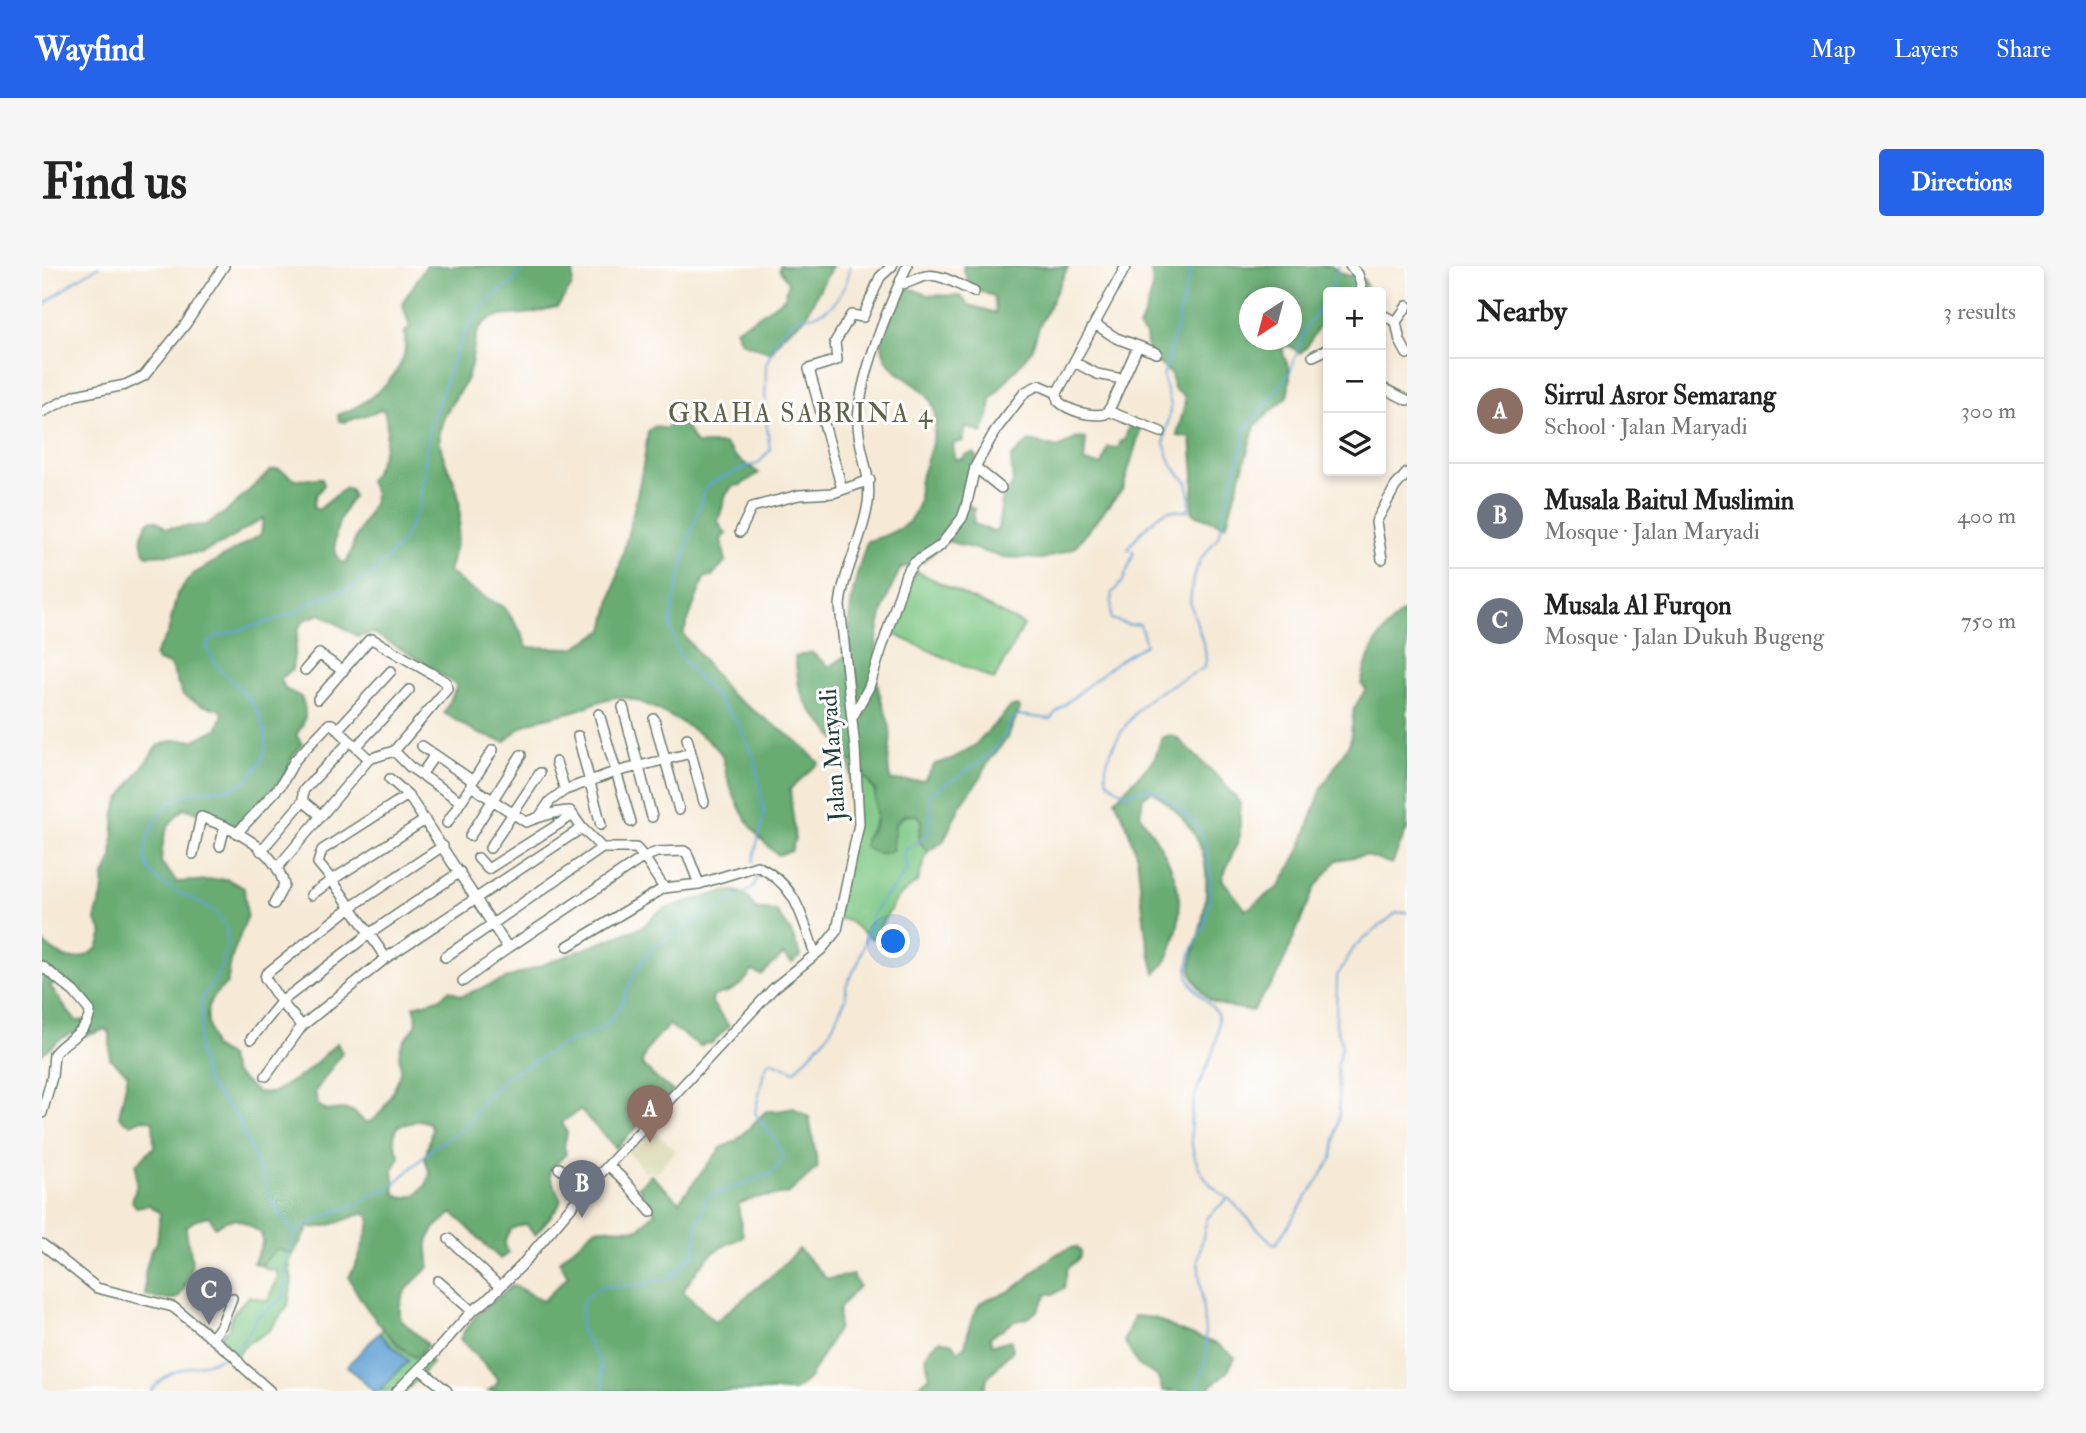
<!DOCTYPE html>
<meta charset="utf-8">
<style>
body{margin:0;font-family:"IM FELL Double Pica",serif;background:#f6f6f6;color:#222}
.controls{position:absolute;right:21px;top:21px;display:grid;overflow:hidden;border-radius:7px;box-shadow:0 4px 10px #0003}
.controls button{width:63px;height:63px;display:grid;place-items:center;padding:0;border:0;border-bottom:2px solid #e0e0e0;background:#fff;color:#222;font:35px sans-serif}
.compass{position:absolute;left:1197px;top:21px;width:63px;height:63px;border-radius:50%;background:#fff;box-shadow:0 4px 10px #0003;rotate:216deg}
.you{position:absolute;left:852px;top:676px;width:24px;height:24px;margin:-18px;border:5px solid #fff;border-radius:50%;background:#1a73e8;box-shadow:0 0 0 10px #1a73e833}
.badge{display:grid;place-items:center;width:46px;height:46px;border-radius:50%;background:#2563eb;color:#fff;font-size:23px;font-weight:700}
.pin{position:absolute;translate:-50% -58px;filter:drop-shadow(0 2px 4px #0008)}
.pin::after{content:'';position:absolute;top:37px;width:24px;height:21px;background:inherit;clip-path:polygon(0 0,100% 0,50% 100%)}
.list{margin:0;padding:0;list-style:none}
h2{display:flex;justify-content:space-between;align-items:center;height:91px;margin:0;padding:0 28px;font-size:30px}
h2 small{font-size:23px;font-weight:400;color:#767676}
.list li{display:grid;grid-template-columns:46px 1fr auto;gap:21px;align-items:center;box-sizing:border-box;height:105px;padding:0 28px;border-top:2px solid #e0e0e0}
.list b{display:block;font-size:26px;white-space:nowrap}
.list p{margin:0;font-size:23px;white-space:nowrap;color:#767676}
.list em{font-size:23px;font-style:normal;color:#767676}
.icon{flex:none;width:38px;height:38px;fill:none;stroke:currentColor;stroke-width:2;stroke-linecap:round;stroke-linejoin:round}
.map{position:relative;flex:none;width:1365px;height:1125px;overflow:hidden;border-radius:7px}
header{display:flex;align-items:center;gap:42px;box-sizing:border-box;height:98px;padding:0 35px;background:#2563eb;color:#fff}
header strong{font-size:33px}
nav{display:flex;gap:38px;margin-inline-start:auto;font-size:24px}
.intro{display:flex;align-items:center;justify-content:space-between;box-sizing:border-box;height:168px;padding:0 42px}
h1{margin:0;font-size:49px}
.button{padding:18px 32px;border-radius:7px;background:#2563eb;color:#fff;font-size:24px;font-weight:700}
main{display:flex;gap:42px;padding:0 42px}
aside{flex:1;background:#fff;border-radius:7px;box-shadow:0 4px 10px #0003}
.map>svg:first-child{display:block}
.built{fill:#dfddbb}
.green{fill:#7fc784;stroke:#4f825c;stroke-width:2}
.forest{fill:#67ac72;stroke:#437453;stroke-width:2;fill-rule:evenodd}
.water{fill:#63a3d5;stroke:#417084;stroke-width:2}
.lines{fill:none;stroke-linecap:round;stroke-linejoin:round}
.stream{stroke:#63a3d5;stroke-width:2}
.minor-casing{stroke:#6a7a6d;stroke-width:12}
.minor{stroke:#fff;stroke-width:9}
.labels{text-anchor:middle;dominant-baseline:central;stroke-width:6;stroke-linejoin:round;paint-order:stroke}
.street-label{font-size:24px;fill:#1f3d34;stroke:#fff}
.neighbourhood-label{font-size:26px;letter-spacing:2px;fill:#61624a;stroke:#fff}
</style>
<header>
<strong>Wayfind</strong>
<nav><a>Map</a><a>Layers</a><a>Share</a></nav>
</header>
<div class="intro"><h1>Find us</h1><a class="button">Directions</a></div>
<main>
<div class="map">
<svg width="1365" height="1125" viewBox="0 0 1365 1125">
<rect width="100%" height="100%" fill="#fff"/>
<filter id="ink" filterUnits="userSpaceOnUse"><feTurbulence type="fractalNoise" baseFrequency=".0143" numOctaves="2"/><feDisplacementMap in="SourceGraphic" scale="14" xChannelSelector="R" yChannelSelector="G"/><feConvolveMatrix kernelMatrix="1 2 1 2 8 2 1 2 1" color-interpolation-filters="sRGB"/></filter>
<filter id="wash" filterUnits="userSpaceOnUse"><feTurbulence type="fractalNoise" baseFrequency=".00686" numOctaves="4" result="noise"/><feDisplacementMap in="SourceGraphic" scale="28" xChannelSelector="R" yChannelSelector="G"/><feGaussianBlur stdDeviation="1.57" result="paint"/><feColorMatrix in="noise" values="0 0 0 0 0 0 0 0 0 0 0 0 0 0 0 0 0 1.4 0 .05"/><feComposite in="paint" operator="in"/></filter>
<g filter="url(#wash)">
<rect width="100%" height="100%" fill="#f6ead7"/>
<path class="built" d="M607 859 634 885 613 907 609 905 603 906 584 884Z"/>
<path class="green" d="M874 305 982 359 952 414 851 368 862 333Z
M808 495 820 496 821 510C839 526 840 549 826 568L853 570C848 553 861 549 875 549L880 554C878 569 874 574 886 585L875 616 856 631 830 673 805 654 790 652 810 556Z
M234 983 251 988 247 998 250 1015 246 1039 228 1064 205 1078 190 1093 171 1077 187 1062 191 1047 207 1030 226 1035 236 1010 234 1004 225 1003 219 999Z
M342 1062 357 1081 372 1091 380 1086 390 1097 364 1125H337L366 1095 337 1067Z"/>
<path class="forest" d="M384 0H532L530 20 515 41C505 43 494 47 483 48 463 50 442 46 434 70 430 84 431 98 425 112 417 129 401 146 398 165 395 184 408 203 414 221 423 247 415 280 406 305L425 321 463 342 479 366 485 381 532 382 562 364C576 299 599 231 606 165L613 160 623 163 637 150 654 178H683L695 192 717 207 699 219 691 220 684 229 676 256 684 268 679 273 684 295 670 310 662 312 641 368 688 428 755 475 777 497 748 523 753 574 749 585 736 589C710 568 695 543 685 510 682 503 683 491 677 485 662 467 599 430 575 431 563 432 547 440 535 444 506 453 484 451 463 476L437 468 402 447 415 420 378 394 331 367 316 371 279 348 262 354 256 364 250 404 238 413 243 423 259 431C266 446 264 456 254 469L260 478 250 491 243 509 196 560 142 542C122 561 121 569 119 596L135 616 185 613 202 622 205 651 190 691 185 718C158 736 165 752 171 781L186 790 192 807 215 826 230 827 263 807 295 777 300 787 273 826 276 839 285 845C294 843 304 842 312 846 318 849 320 859 329 855 340 850 357 816 358 804 359 797 356 790 358 783 365 762 381 767 372 740L397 733 408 724 419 730 602 660C607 654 611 649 618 645 627 640 686 623 694 625 704 627 708 634 713 643L734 645 749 666 759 690 750 697 741 689 719 709 710 705C705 713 697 721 688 725 682 728 677 727 671 731L670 737 687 760 669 778 664 777 658 780 627 759C616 771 601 783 600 799L617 815 631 825 574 882 538 844 520 856 525 867 522 880 524 888 508 904 509 912 519 934 517 940 493 969 484 958 470 962C464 972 459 977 467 987L458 993 411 947C401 955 387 963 386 978 385 986 388 993 387 1001 370 1018 353 1028 359 1054L384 1077 385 1080 377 1089 372 1091C350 1077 317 1036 307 1011L316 994 328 957 327 950 322 947C306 952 283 964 267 961L251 988 234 983 219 999 211 997 221 976 219 967C200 956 194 946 173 961L167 950 155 953 144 961C144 972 148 979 149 989 152 1005 144 1021 135 1033H115L103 1029V1007L109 984 115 977 118 947 107 939 94 941 90 935 94 922V898L112 881 111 855 100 853 89 858 83 856 77 850 86 808 68 792V767L63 763 50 768 48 766V768L41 770 29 767 14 776 0 788V676C20 693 33 700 56 682L61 667 54 655V649L60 630 62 610 70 592 73 545 78 533 115 480 133 474H153L176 462 181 448 177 443 159 439 141 429 128 399 115 395 112 389 126 367 135 328 150 309 219 268 221 252 183 276 159 287 105 289C96 276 99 266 108 254H114L124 262 163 259 185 245 228 205C241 198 243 211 255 213 264 215 272 211 280 212L282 219 274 229 271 241 276 244 303 222 309 224 311 230C300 246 284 278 299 296H305L314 271 331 238 333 228 327 215C340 195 351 165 341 143L303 156 297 155 296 149C322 140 354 116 362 89 364 81 363 74 363 66L368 61 361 40 362 34ZM21 711C33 722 54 736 49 754L35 755C24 746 17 731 8 720ZM378 854 387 857 390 863 383 893 388 908 384 919 374 929 361 932 353 928 351 904 358 891C353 878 348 872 357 860Z
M738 0H790L762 53 741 69 729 87 699 76 693 63 712 53 743 31 746 16 737 3Z
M921 0 1026 1 997 61 989 85 949 133 947 150 941 167 924 161 921 175 911 178 913 193H921L923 189 932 187 935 191 924 237 932 243 931 257 951 266 956 263 960 234 971 218 969 192 987 175 1016 182 1035 172 1044 173 1042 196 1060 199 1066 181 1076 182 1079 175 1082 176 1087 160 1099 162 1081 222 1032 282 1001 293 960 291 905 275 880 296 859 302C840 337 830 376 835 416 837 432 845 447 848 463 851 482 842 494 849 515L882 514 893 498 910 493 933 479 969 441 975 440 978 442 966 471 945 498 939 511 918 540 901 576 886 585C872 572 878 570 880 554L875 549H862L853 558 851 583C843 590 831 588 823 580V573L834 557 833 524 821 510 820 496 808 495 793 472 766 441 757 421 753 391 769 386 788 401 808 386C804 347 813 312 825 275 834 274 857 264 864 258 869 255 876 240 877 235 878 228 875 221 878 214 885 192 901 158 889 135 876 113 843 109 840 80 838 62 852 40 859 24L865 21 886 29 918 30 927 39 954 47 952 30C935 25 924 18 921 0Z
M1107 0H1289L1300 8 1308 10 1314 6C1320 10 1325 19 1326 26H1286V52C1268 65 1272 78 1258 87L1248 80 1241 81C1240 92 1245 94 1247 104 1250 113 1245 121 1247 129L1213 160 1184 260 1150 247 1152 209 1149 172 1135 170C1137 157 1143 145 1143 131L1132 123 1129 108 1106 88 1104 69 1097 62C1105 41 1116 21 1107 0ZM1208 32H1250V74H1208Z
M1365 342V563L1350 598 1323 589 1295 594 1272 623 1236 709 1210 745C1198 742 1177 741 1168 734 1161 728 1149 712 1149 702 1149 689 1156 673 1159 660 1173 597 1162 563 1110 525L1101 532 1098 549C1125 589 1149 624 1132 675 1127 689 1125 698 1113 707L1104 670 1095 591 1084 557 1073 534 1112 494 1120 472 1128 469 1135 472 1180 515 1198 537V570L1180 613 1204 644 1238 620 1258 583 1280 522 1308 476 1312 442 1324 423 1319 418C1326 384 1338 365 1365 342Z
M752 842 767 851 776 901 746 928 712 932 696 938 701 971C666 985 661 995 641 1025L673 1056 735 1005 757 983 785 1013 811 1009 817 1020 797 1042 796 1062 767 1112 753 1125H446L455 1118 456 1113 418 1073C428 1050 452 1035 471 1019L501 1035 526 1010 517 995 554 962 597 963 613 946 596 921 609 909 637 935 679 882 694 875 724 845H735Z
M1034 981 1039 985 1038 991 1025 1003 1022 1022 1012 1028H1005L996 1044 986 1052 973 1055 948 1071 950 1079 969 1074 971 1084 945 1112 942 1125H865L878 1119 888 1111C883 1092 880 1086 899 1074L912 1078 916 1085 923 1080C926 1068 927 1055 934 1044 942 1029 955 1032 966 1026 990 1013 1006 985 1034 981Z
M1092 1050 1113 1052 1136 1064 1175 1078 1193 1091 1186 1105 1169 1120V1125H1121L1115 1110 1096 1099 1082 1075Z"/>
<path class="water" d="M337 1067 366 1095 337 1125H331L305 1100Z"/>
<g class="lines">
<path class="stream" d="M1287 25 1297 0
M0 40 34 14 57 0
M711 596 722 547 713 493 696 457 637 389 629 363V350L643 287 663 222 673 215 704 201 716 198 728 184 723 145 724 99 731 80 738 69 757 51C788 51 804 29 808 0
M1186 932C1147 910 1142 863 1155 824 1163 802 1179 776 1176 752 1175 738 1145 726 1146 704 1146 686 1158 671 1163 654 1169 631 1171 585 1158 565 1151 554 1141 546 1132 538 1113 522 1108 519 1085 528 1078 524 1066 519 1064 511 1059 491 1093 442 1108 432 1125 420 1144 412 1162 402L1164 395 1163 383 1148 336 1151 311 1159 293 1178 268 1182 243 1202 174 1203 162 1217 148 1248 106 1262 66 1286 27
M253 966 241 953 227 929 196 853 164 816 156 782 160 749 159 736C162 727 168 721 173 713 180 702 186 681 185 667 181 627 103 634 103 586 104 575 110 560 116 551 123 543 129 534 139 530 170 517 197 535 218 497 228 479 224 466 216 447 208 429 190 418 178 403 173 396 168 388 164 381L173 371 248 349 282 330 308 322 334 304 360 276 377 241 388 159 415 83 427 59 442 38 472 15 484 0
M254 967 263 959 294 945 315 939 331 928 349 921 394 879 423 862 445 830 463 812 519 780 562 761 579 740 588 716 609 682 711 622 716 610 714 605
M191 1085 199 1078 216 1050 241 1033 244 1019 243 995 254 968
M109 1125C128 1097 158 1104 186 1089
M562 1125 558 1097 538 1063 541 1034 559 1020H592L628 1012 652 988 656 957 665 931 731 907 741 892C737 874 723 862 713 847L723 801 729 795 753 805 787 767 804 732V720L817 695 830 650 840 633 852 622 865 604 862 585 885 569 889 547 887 528C913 511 962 488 968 456L976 449 1008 453C1019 440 1032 431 1045 420 1064 405 1081 389 1104 379L1098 358 1087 359 1069 353 1070 327 1081 315 1092 286 1086 283C1092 272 1117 245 1129 244 1137 244 1140 247 1147 244L1148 230 1145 216 1130 199 1122 177 1129 139 1121 111 1150 0
M1155 1125 1165 1086 1156 994 1165 952 1186 932C1203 947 1216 965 1233 979L1290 893 1297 847 1295 799 1300 778 1294 759 1295 710 1313 680 1354 647 1365 646"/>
</g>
</g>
<g filter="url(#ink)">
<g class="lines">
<defs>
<path id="minor" d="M1308 0 1316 8 1321 26
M857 18C868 18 873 12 884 10 899 7 918 20 932 26
M1365 40 1354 56 1358 75 1365 88
M1339 48 1354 56
M1053 58 1074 72 1115 87
M1271 90 1286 83
M1032 96 1055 108 1080 113
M1339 121 1365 134
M1015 127 1016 135C1027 145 1048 151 1063 148L1068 142 1096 80
M1066 145 1119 166
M0 146 34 129 83 119 102 110 143 59 182 0
M933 201 959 222
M800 223 767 103 795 94 793 76 809 49 821 51 838 11 850 0
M698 266 710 241 757 229 791 227 828 214
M1340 293 1334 256 1353 221 1365 207
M263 404 277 388 301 405
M276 433 327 374 330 373 404 416 405 423 352 485
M581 441 610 551
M557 448 589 556
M810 452 827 421 864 308 872 297 898 280 920 252 924 241 933 201 953 165 983 126 997 119 1015 127 1084 0
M612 453 637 544
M296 463 349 405
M536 470 559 559
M645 472 662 536
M380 480 431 515
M314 481 367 424
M514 496 523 524
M379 509 392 490
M348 513 366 529
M429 518 451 484
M261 535 278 549
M498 550 508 535 523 524 570 507 649 487
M405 557 429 520 484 556C497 551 515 545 528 545L540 562
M196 566 239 519 253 494 287 458H290L327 493
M428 570 479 489
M178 580 183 560
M448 582 498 507
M219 585 261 535V525L308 475
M151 588 159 551C192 563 233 582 242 619L232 638
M436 592 446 603 531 549
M236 601 327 493 352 485 368 501 418 535
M269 629 290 614 276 597 280 584 366 529 466 682 602 591 615 586 642 585 645 587 657 618
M526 680 622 622 657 618 715 600C755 619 759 649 773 688
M403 691 560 582H594L602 591 622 622
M344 692 290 614 383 554
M0 700 32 726 48 745C46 768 24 772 12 788L10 811 0 847
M421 715 466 682
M260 760 344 692 540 562 560 582
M209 773 239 736 327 668 418 606
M224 810 260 760 239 736 223 712 224 708 309 641 401 580
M567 900 581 913 609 946
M517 902 545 922
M407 973 458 1021
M0 978 55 1022 131 1041 192 1090 200 1100 228 1125
M396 1015 430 1045
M170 1072 179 1060 190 1032
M378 1103 405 1125
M355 1125 388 1092 430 1045 444 1035 479 1000 545 922 732 722 780 683 795 664 817 558 813 482 798 340C801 305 821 273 826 237 830 209 817 186 816 158 816 115 847 40 865 0"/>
</defs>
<use href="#minor" class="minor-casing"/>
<use href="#minor" class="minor"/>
</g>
</g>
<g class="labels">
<g class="street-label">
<text transform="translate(791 489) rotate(-94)">Jalan Maryadi</text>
</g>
<g class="neighbourhood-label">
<text x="759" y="148">GRAHA SABRINA 4</text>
</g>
</g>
</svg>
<div class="controls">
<button>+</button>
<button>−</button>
<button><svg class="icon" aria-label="layers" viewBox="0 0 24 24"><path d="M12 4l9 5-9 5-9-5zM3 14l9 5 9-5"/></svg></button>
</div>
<svg class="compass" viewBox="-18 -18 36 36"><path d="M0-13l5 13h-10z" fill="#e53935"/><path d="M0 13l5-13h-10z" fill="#767676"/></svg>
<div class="you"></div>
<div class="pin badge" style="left:608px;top:877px;background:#8d6e63">A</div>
<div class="pin badge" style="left:540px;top:952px;background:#6b7280">B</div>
<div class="pin badge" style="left:167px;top:1059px;background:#6b7280">C</div>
</div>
<aside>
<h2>Nearby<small>3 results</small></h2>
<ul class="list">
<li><span class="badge" style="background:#8d6e63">A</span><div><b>Sirrul Asror Semarang</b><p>School · Jalan Maryadi</p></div><em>300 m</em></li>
<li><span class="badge" style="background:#6b7280">B</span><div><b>Musala Baitul Muslimin</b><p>Mosque · Jalan Maryadi</p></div><em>400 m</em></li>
<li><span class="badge" style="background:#6b7280">C</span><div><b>Musala Al Furqon</b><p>Mosque · Jalan Dukuh Bugeng</p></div><em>750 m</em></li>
</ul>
</aside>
</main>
